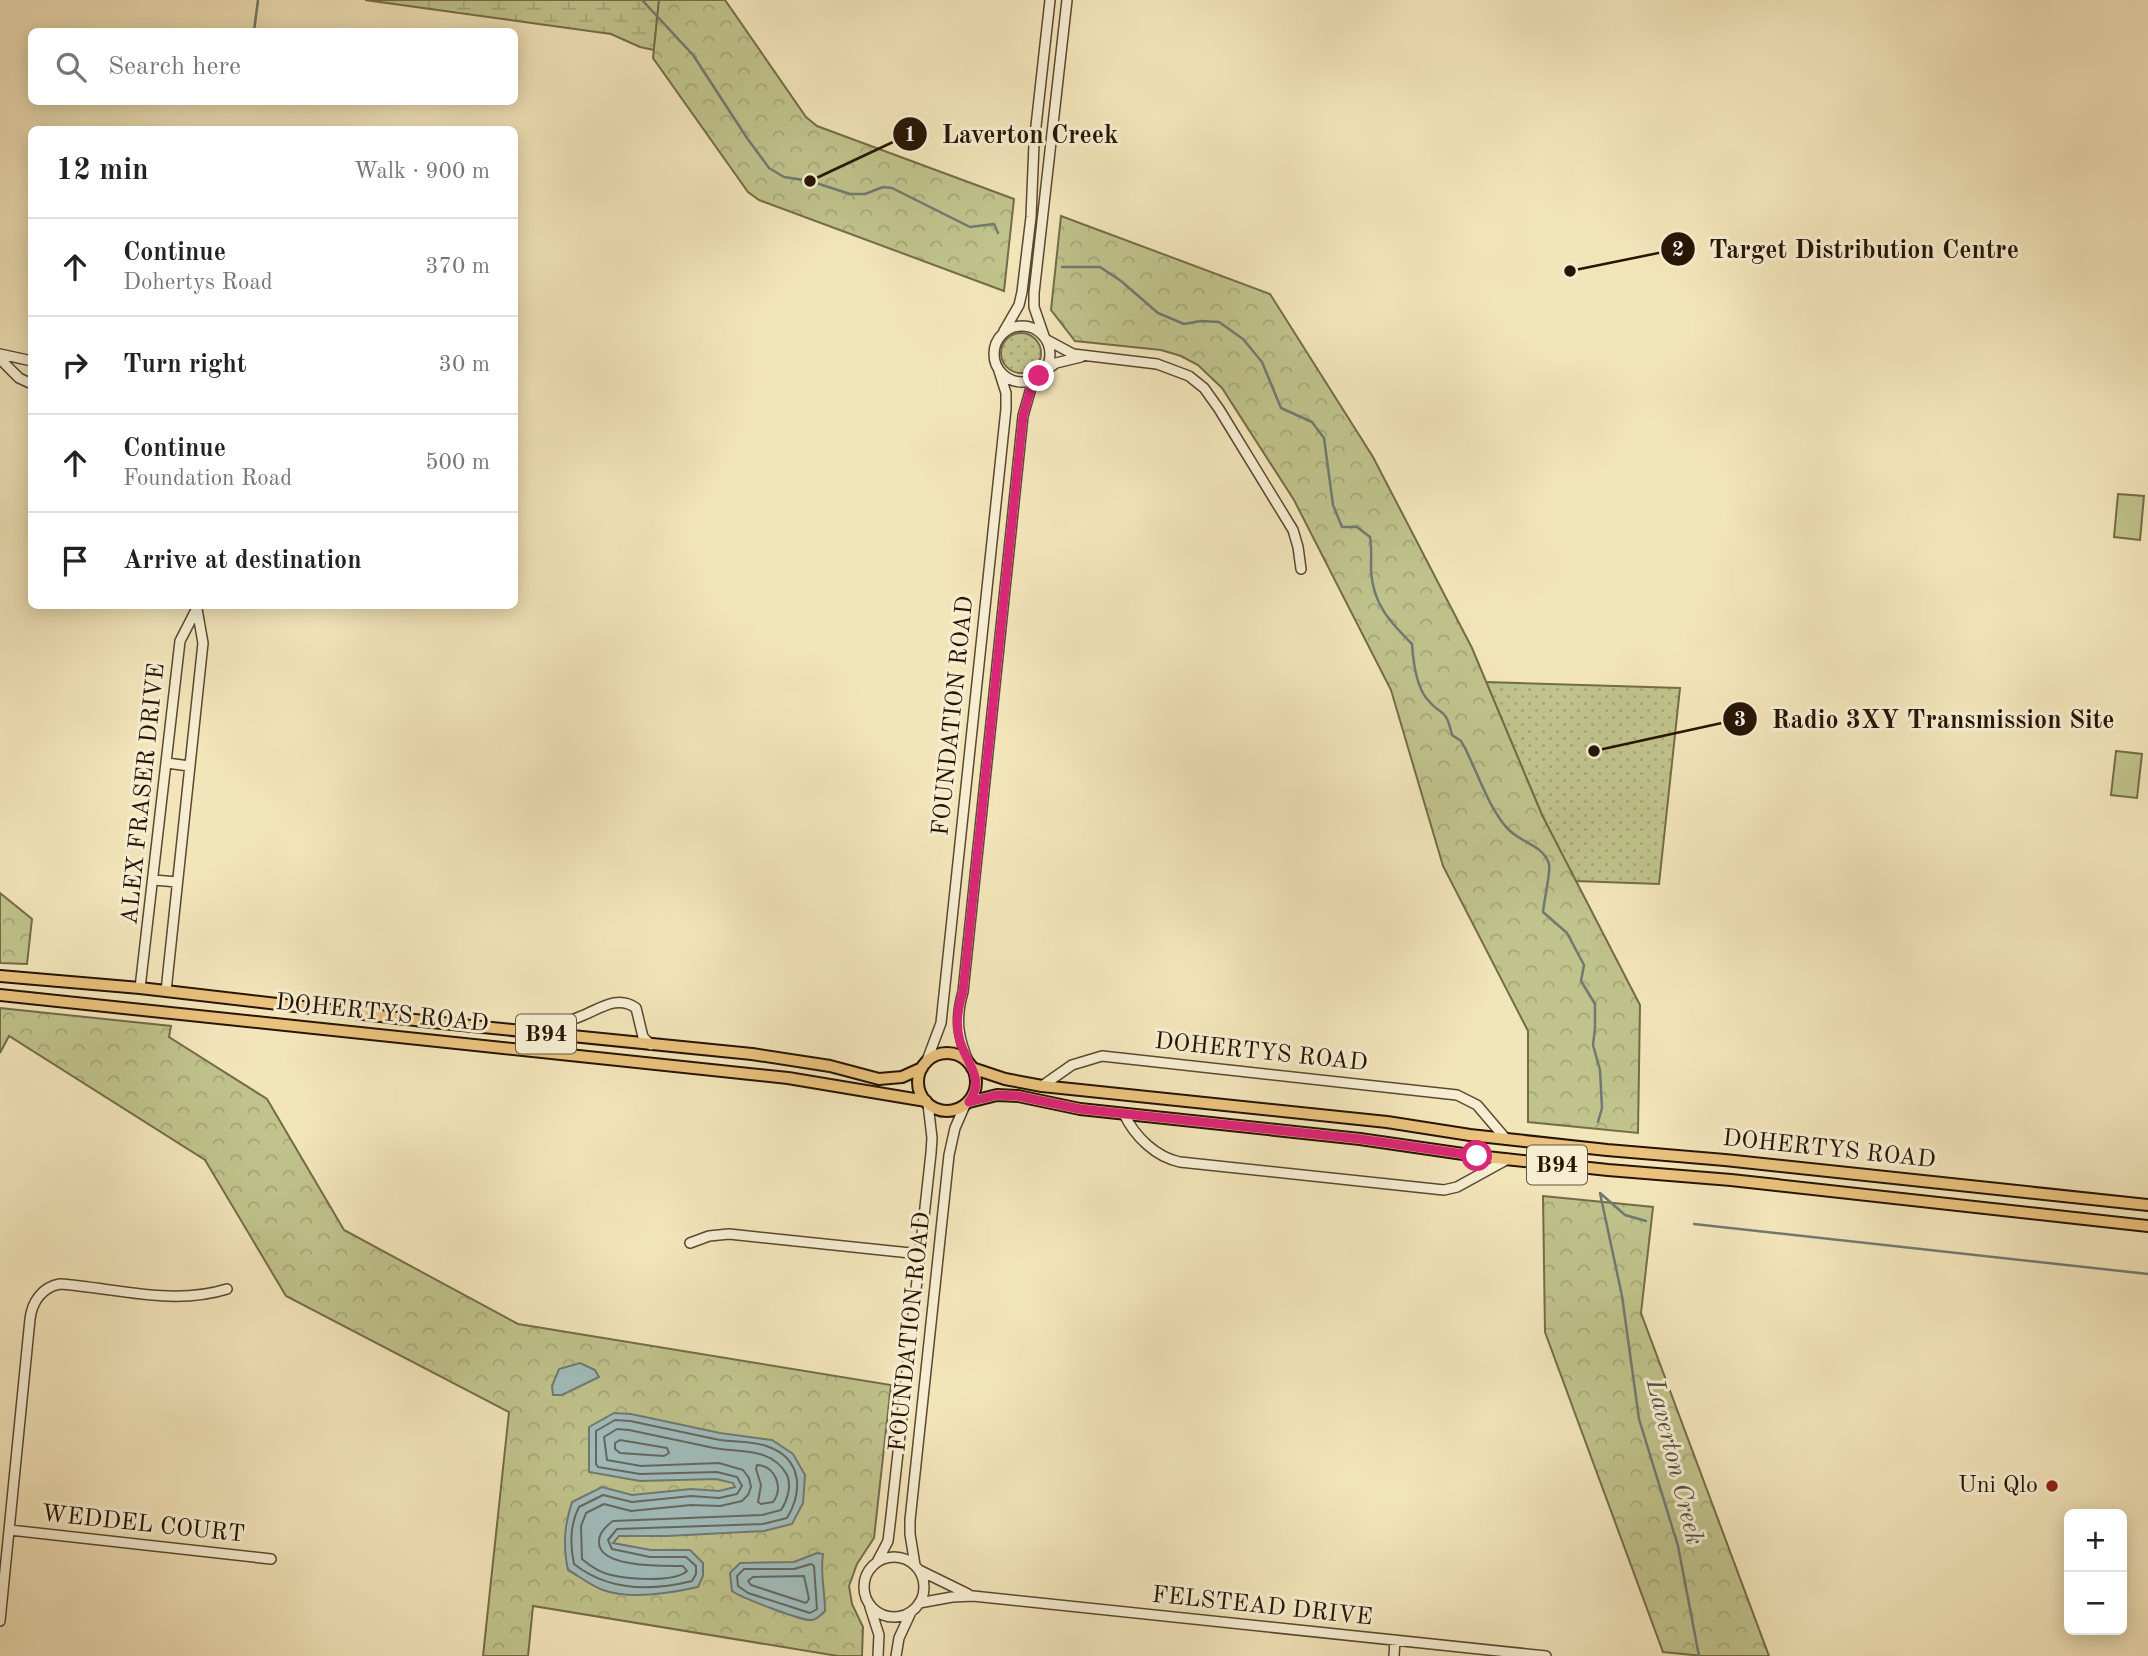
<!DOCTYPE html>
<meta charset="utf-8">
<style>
body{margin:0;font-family:"Old Standard TT",serif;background:#f2f2f2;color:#222}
.controls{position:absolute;right:21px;bottom:21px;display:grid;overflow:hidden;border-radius:10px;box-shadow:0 4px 18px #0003}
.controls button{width:63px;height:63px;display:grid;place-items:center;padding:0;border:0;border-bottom:2px solid #e0e0e0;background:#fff;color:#222;font:35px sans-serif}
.stop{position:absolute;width:21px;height:21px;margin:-16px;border:5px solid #db2777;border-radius:50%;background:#fff}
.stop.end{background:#db2777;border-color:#fff;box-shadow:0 2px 7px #0008}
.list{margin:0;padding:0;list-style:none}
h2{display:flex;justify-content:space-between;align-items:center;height:91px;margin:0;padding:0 28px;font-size:30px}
h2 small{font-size:23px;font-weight:400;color:#767676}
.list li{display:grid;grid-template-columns:46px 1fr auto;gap:21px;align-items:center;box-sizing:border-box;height:98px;padding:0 28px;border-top:2px solid #e0e0e0}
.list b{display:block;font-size:26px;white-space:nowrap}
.list p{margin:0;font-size:23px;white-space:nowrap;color:#767676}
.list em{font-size:23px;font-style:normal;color:#767676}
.icon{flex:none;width:38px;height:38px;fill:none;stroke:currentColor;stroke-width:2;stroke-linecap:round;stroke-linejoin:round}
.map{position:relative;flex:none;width:2148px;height:1656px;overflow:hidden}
.search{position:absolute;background:#fff;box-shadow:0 4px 18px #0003;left:28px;top:28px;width:490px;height:77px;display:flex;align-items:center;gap:18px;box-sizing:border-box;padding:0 24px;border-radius:10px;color:#767676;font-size:26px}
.panel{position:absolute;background:#fff;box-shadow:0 4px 18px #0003;left:28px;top:126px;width:490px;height:483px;border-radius:10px}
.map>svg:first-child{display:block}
.grass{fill:url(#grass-dots);stroke:#736c48;stroke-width:2}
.wetland{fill:url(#wetland-marsh);stroke:#736c48;stroke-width:2}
.park{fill:url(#park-crowns);stroke:#736c48;stroke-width:2}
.pitch{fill:#c0c38c;stroke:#736c48;stroke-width:2}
.water{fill:#a1bcbb;stroke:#707972;stroke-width:2}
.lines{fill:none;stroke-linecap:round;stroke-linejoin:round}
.shore{stroke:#646860;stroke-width:2}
.stream{stroke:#707972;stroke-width:2.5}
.minor-casing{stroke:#594832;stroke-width:12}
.major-casing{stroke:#261404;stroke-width:14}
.minor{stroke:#f7eed2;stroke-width:9}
.major{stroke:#eac27d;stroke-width:10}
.route{stroke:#db2777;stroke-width:9}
.poi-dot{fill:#8f2418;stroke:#f7eed2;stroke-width:2.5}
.labels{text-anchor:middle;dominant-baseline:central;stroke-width:6;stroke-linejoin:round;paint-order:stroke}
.shield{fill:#f7eed2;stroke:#655542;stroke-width:2}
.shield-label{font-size:23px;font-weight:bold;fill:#261404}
.street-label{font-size:24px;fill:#261404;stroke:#f7eed2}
.poi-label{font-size:24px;fill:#261404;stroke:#f7eed2;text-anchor:end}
.water-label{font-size:26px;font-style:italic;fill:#514f44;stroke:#f7eed2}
.leader{fill:none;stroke:#261404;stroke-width:2.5}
.callout-dot{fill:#261404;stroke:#f7eed2;stroke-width:2.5}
.mark-label{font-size:21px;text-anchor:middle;font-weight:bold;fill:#fff}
.callout-label{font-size:26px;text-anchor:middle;font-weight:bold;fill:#261404;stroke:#f7eed2;stroke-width:6;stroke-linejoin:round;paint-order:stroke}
</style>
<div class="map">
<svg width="2148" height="1656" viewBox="0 0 2148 1656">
<defs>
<pattern id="grass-dots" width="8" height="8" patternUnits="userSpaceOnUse" patternTransform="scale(1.75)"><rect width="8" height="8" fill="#c0c38c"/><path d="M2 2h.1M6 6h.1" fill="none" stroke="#a5a777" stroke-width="1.8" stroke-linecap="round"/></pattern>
<pattern id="wetland-marsh" width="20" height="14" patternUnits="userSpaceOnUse" patternTransform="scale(1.75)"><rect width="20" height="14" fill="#c0c38c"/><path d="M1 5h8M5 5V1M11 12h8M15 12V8" fill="none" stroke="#a5a777"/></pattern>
<pattern id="park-crowns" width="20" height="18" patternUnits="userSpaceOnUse" patternTransform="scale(1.75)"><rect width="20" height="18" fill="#c0c38c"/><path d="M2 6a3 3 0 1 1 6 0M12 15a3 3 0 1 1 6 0" fill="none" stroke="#a5a777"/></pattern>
</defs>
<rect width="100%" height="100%" fill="#f3e5ba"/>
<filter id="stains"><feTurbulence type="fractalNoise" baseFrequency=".00286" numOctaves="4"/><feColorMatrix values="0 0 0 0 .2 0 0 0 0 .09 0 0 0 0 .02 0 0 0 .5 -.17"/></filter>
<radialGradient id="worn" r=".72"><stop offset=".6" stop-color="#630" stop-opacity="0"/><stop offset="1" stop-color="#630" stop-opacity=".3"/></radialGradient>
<path class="grass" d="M1001 353a20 20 0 1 1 40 0a20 20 0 1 1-40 0Z
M1486 682 1680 688 1659 884 1575 881 1542 815Z"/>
<path class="wetland" d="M365 0H659L654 50 640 47 611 34Z"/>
<path class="park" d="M659 0H725L806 117 817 126 1014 199 1004 291 759 200 748 192 653 58Z
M1061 216 1270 294 1373 457 1472 648 1542 815 1640 1005 1638 1133 1528 1122V1031L1443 866 1391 690 1294 500 1222 388 1198 365 1181 356 1161 350 1075 341 1051 310Z
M0 893 32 919 27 964 0 963Z
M0 1008 171 1026 169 1037 267 1099 344 1230 518 1324 891 1385 874 1538 857 1564 849 1586 852 1604 863 1627 862 1656H838L533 1606 528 1656H483L509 1412 286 1296 205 1160 9 1036 0 1053Z
M1543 1196 1653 1207 1641 1313 1769 1656H1703L1663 1652 1545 1332Z"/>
<path class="pitch" d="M2118 494 2144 496 2140 540 2114 537Z
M2116 751 2142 754 2137 798 2111 795Z"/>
<path class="water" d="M580 1363 595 1370 599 1377 562 1395H553L552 1386 559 1369Z
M614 1413 631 1414 720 1433 772 1440 793 1454 805 1475 803 1503 792 1524 764 1531 667 1536H619L613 1543 651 1550H690L703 1563V1576L698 1587C671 1593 630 1600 603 1590 591 1586 579 1576 568 1570 563 1546 564 1526 572 1502L602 1487 632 1495 691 1489 719 1491 735 1487 733 1483 716 1479 640 1481 589 1472V1427Z
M817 1553 823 1554C820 1573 825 1592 825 1611 821 1615 817 1620 811 1620 802 1621 742 1598 732 1591L730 1573 740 1563 794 1562Z"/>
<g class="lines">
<path class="shore" d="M615 1420 630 1421C658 1427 687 1433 715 1439 732 1443 752 1440 769 1447 802 1459 803 1492 787 1518L763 1524 617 1529 608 1540 612 1549 650 1557H686L696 1566V1574L692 1581C652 1591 608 1591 574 1564 570 1545 570 1524 579 1507L603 1495 632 1502 691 1496 719 1498 737 1494 742 1486 737 1477 717 1472 640 1474 598 1467 596 1464V1431Z
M617 1429 629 1430C657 1436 686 1442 714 1448 740 1453 772 1447 787 1475 792 1486 787 1501 781 1510L762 1515 613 1521C606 1526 598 1533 599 1543 600 1568 664 1566 683 1566L687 1571C674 1583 628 1579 611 1575 601 1573 589 1565 582 1559L581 1526 586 1513 604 1504 631 1511 691 1505 720 1506 742 1501 748 1495 751 1487 749 1478 743 1470 719 1463 641 1466 607 1460 604 1437Z
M620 1440 667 1448 669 1453 664 1456 620 1453 615 1449V1443Z
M757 1465C775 1466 784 1487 773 1502L761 1504 758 1502 761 1485 756 1469Z
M811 1564 814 1566 817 1609 810 1613 748 1593 738 1586 737 1576 744 1569H794Z
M804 1576 809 1599 806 1603 751 1585 748 1581 753 1577Z"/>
<path class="stream" d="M642 0 693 55 747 138 769 168 784 177 810 181 850 194H865L883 187 892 188 970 227 994 224 998 233
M254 31 258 0
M1062 267H1100L1121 281 1158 313 1184 324 1201 321 1219 322 1243 339 1262 362 1281 408 1312 422 1324 438 1333 505 1342 527H1357L1370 537C1372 549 1371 559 1371 571 1373 604 1390 622 1412 644 1413 659 1416 686 1427 699 1442 718 1445 705 1452 735L1461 741 1465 748C1477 772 1490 811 1509 830 1522 843 1543 845 1549 864 1551 871 1544 901 1543 912L1567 933 1584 965 1581 981 1595 1004V1028L1593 1045 1600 1070 1602 1108 1598 1122
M1600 1193 1622 1296 1639 1419 1678 1546 1699 1656
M1600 1193 1625 1215 1646 1221
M1694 1224 2148 1274"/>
<defs>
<path id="minor" d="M994 354a28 28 0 1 1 56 0a28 28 0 1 1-56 0Z
M1004 331 1019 305 1022 292 1031 217 1034 144 1050 0
M1044 336 1034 307V293L1067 0
M1047 340 1073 354 1157 364 1189 376 1204 388 1219 409 1293 530 1298 547 1301 569
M0 354 32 361
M0 359 19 378 32 384
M1046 370 1056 363 1081 357
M167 763 189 766
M154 880 177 882
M140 988 180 641 198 606
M166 991 203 643 197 609
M535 1031C551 1027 568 1022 584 1015 601 1008 618 995 636 1008L643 1037 651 1045
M926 1063 941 1023 1006 409V393L999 371
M969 1063C958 1038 955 1019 963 992L1023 416 1031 388 1039 376
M1042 1086 1072 1065 1102 1056 1457 1095 1477 1105 1506 1139
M1124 1114C1135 1137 1156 1157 1180 1162L1444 1190 1457 1187 1508 1159
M690 1243 709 1236 729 1234 920 1254
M10 1530 271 1559
M864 1587a30 30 0 1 1 60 0a30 30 0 1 1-60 0Z
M877 1562 888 1541 891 1516 931 1153 932 1138 928 1104
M915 1565 910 1534V1520L949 1155 955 1128 965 1105
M919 1570 968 1594
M919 1603 952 1597 973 1596 1546 1656
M870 1607 879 1635 878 1656
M0 1621 30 1319C32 1302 42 1287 60 1284 115 1288 173 1306 227 1289
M896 1656 899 1638 911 1612
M1394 1656 1395 1640"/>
<path id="major" d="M0 976 140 988 432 1022 752 1054 830 1066 879 1079 902 1077 922 1068
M0 995 788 1078 926 1101
M918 1082a29 29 0 1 1 58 0a29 29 0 1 1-58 0Z
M972 1068 1005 1079 1042 1086 1387 1122 1470 1135 1607 1150 1725 1160 2148 1205
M969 1102 997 1095 1018 1096 1080 1109 1360 1139 1477 1156 1608 1170 1731 1180 2148 1226"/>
</defs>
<use href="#minor" class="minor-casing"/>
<use href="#major" class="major-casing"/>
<use href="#minor" class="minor"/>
<use href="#major" class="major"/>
</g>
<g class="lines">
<path class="route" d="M1039 376 1031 388 1023 416 963 992C958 1007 955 1025 960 1041 966 1063 986 1079 969 1102L997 1095 1018 1096 1080 1109 1360 1139 1477 1156"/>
</g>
<circle class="poi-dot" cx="2052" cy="1486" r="7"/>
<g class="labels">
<g class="shield">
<rect x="516" y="1014.5" width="60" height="39" rx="5"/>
<rect x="1527" y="1145.5" width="60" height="39" rx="5"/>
</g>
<g class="shield-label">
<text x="546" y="1034">B94</text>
<text x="1557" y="1165">B94</text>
</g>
<g class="street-label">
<text transform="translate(954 716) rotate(-84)">FOUNDATION ROAD</text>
<text transform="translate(144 794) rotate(-84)">ALEX FRASER DRIVE</text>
<text transform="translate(382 1014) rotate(6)">DOHERTYS ROAD</text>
<text transform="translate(1261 1053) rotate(6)">DOHERTYS ROAD</text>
<text transform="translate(1829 1150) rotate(6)">DOHERTYS ROAD</text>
<text transform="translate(911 1332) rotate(-84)">FOUNDATION ROAD</text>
<text transform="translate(143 1525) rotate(6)">WEDDEL COURT</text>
<text transform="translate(1262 1607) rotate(6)">FELSTEAD DRIVE</text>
</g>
<g class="poi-label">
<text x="2038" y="1486">Uni Qlo</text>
</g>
<g class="water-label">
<text transform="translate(1674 1462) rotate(76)">Laverton Creek</text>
</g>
</g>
<path class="leader" d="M810 181L910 134M1570 271L1678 249M1594 751L1740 719"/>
<g class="callout-dot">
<circle cx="810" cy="181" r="7"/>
<circle cx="1570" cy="271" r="7"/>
<circle cx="1594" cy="751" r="7"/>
<circle cx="910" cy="134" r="18"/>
<circle cx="1678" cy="249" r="18"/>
<circle cx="1740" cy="719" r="18"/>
</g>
<g class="mark-label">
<text x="910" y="141">1</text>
<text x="1678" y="256">2</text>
<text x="1740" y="726">3</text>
</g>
<g class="callout-label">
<text x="1030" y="143">Laverton Creek</text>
<text x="1864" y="258">Target Distribution Centre</text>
<text x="1943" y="728">Radio 3XY Transmission Site</text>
</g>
<rect width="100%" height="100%" filter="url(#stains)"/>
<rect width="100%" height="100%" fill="url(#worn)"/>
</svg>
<div class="controls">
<button>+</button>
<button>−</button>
</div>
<div class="stop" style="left:1477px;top:1156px"></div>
<div class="stop end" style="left:1039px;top:376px"></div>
<div class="search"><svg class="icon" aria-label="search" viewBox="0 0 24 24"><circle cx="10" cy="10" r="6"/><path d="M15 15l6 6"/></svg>Search here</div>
<section class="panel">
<h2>12 min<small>Walk · 900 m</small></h2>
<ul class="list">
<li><svg class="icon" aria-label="ahead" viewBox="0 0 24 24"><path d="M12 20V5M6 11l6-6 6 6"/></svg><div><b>Continue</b><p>Dohertys Road</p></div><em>370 m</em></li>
<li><svg class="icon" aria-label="right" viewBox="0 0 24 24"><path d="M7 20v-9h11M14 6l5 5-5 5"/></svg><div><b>Turn right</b></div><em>30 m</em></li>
<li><svg class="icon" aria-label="ahead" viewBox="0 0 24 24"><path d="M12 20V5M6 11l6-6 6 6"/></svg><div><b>Continue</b><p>Foundation Road</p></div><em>500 m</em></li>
<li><svg class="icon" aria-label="arrive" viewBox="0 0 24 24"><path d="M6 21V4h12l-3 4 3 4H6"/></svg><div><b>Arrive at destination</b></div></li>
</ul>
</section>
</div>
